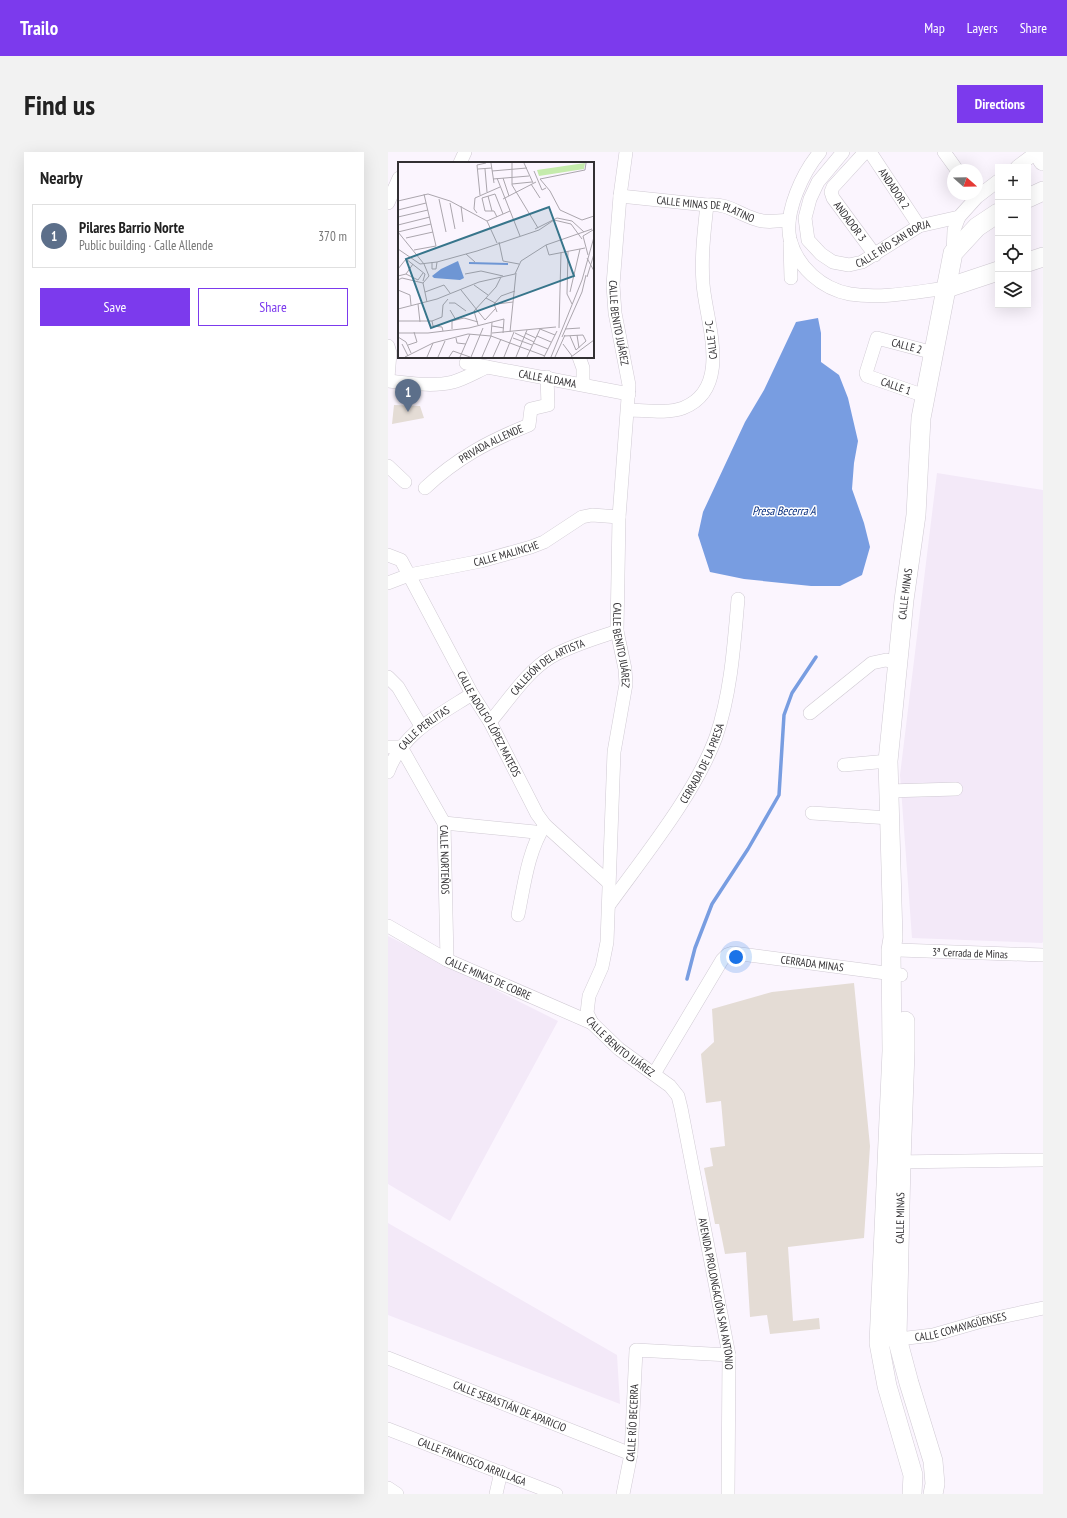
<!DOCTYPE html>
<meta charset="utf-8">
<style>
body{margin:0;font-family:"PT Sans Narrow",sans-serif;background:#f2f2f2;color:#222}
.controls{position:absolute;right:12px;top:12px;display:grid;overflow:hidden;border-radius:0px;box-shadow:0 4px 16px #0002}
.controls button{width:36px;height:36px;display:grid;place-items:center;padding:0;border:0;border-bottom:1px solid #e0e0e0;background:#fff;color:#222;font:20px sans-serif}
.compass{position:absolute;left:559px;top:12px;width:36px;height:36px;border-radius:50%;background:#fff;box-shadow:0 4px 16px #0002;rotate:110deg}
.you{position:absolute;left:348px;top:805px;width:14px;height:14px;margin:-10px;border:3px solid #fff;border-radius:50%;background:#1a73e8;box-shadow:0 0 0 6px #1a73e833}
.badge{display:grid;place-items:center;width:26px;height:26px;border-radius:50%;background:#7c3aed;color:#fff;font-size:13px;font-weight:700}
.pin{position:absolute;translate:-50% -33px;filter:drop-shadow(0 1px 2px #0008)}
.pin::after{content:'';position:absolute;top:21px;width:14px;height:12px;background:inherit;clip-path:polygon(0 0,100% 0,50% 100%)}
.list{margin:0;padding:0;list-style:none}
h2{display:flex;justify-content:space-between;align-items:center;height:52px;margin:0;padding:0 16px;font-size:17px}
h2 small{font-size:13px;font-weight:400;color:#767676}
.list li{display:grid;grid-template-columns:26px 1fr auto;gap:12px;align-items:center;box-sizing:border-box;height:64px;margin:0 8px 8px;padding:0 8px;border:1px solid #e0e0e0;border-radius:0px}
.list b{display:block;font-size:15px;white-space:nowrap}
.list p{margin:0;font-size:13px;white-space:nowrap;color:#767676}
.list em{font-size:13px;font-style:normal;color:#767676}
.actions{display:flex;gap:8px;padding:12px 16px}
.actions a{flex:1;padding:9px 0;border:1px solid #7c3aed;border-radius:0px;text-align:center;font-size:14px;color:#7c3aed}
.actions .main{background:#7c3aed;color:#fff}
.icon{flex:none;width:22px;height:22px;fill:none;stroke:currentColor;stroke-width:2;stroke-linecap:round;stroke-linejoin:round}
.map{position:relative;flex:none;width:655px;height:1342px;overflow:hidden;border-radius:0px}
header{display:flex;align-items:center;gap:24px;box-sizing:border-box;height:56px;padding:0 20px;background:#7c3aed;color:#fff}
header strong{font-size:19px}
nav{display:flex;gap:22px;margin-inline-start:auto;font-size:14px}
.intro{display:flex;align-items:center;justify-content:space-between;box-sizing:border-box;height:96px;padding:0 24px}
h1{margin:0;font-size:28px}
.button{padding:10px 18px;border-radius:0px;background:#7c3aed;color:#fff;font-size:14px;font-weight:700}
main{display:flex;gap:24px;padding:0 24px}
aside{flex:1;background:#fff;border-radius:0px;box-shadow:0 4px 16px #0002}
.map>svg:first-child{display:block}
.built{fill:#f3e9f8}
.water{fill:#789de1}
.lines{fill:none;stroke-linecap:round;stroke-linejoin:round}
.stream{stroke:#789de1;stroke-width:3.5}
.building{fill:#e4dcd5}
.street-casing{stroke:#d0cad3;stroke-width:14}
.secondary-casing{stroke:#d0cad3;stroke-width:20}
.street{stroke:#fff;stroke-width:13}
.secondary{stroke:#fff;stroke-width:19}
.labels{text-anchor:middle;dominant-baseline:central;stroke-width:3;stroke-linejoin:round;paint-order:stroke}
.street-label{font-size:11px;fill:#323033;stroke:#fff}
.water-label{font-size:12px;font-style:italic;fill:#0a317f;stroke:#fff}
.inset-river{fill:none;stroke:#789de1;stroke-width:2}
.inset-road{fill:none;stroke:#aba6ad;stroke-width:1}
.view{fill:#37758b;fill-opacity:0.15;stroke:#37758b;stroke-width:2}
.inset-edge{fill:none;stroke:#323033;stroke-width:2}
</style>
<header>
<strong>Trailo</strong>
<nav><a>Map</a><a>Layers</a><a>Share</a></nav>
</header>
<div class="intro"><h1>Find us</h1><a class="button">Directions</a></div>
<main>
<aside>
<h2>Nearby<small></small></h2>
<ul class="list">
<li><span class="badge" style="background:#5c6f8a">1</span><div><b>Pilares Barrio Norte</b><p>Public building · Calle Allende</p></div><em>370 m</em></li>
</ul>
<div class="actions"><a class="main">Save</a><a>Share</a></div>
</aside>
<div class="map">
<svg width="655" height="1342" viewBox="0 0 655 1342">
<rect width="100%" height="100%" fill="#fbf5fe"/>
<path class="built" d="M549 321 655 338V790L654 791 524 786 512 623Z
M0 784 170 869 62 1069 0 1032Z
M0 1071 229 1203 232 1252 0 1163Z"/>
<path class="water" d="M430 166 433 181V210L451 223 460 246 470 289 466 311 464 337 476 371 482 395 474 423 452 434H423L356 427 322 420 310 383 315 360 357 270 376 238 408 170Z"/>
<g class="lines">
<path class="stream" d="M299 827 307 796 324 752 360 697 391 643 396 563 404 541 428 505"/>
</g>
<path class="building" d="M6 253 32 254 36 266 4 272Z
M466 831 482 994 476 1086 400 1095 405 1169 431 1166 432 1177 382 1182 379 1163 362 1165 358 1100 337 1102 331 1072H327L316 1016 325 1014 322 996 337 994 333 949 318 951 313 902 326 890 324 857 384 840Z"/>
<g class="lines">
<defs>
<g id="street">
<path id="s1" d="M238 0 232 44 225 133 227 161 241 233 231 365 229 479 237 517 238 532 226 600 219 790 214 815 201 844 199 861 204 871 231 897 282 934 290 944 293 956 341 1203 340 1342"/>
<path d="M432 0C415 20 396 60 402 87 409 115 434 137 462 142 494 147 527 140 559 136"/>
<path id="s2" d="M455 0 430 30 422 47 417 66 420 88 433 102 445 110 461 113 474 110 531 74 571 65 589 45 610 29"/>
<path id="s3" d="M477 0 445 35 443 40 445 46 487 103"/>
<path id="s4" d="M482 0 531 74"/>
<path d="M556 0 569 18"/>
<path d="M72 11 77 0"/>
<path d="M629 15 649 0"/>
<path id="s5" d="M232 44 319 53C340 51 348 61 367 67 377 71 390 69 401 68"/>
<path d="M0 51 11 26"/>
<path d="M402 92 403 126"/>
<path d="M565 101 566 78 571 65"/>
<path d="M0 194 2 201 0 226"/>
<path d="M191 205 195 216V232"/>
<path id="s6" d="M78 211 241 242"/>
<path d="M0 229C21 231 44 235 65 230 76 227 88 220 99 215"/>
<path id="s7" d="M537 244 479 224 478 221 489 186 546 201"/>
<path d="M240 258C257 258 279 262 295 256 345 236 318 170 315 132 313 105 316 80 319 53"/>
<path d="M0 314 17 330"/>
<path id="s8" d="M37 336C69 306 101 289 141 273L143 257 160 253 159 225"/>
<path id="s9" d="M0 403 13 408 84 542 102 570 149 662 157 673 220 730"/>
<path id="s10" d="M0 431 21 423 93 409 143 395 156 390 194 365 204 363 231 365"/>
<path d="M0 525 10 535 33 574"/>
<path d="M422 561 484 511 498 508 509 511"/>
<path id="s11" d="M102 570C121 548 138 520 163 505 184 493 207 487 229 479"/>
<path id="s12" d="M0 595H13L56 671 59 808"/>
<path d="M456 613 500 609"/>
<path id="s13" d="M0 620C14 581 51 563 84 542"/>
<path d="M500 639 568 637"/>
<path d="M424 661 502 666"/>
<path d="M56 671 147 680"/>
<path id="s14" d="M221 753C257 703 307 642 328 585 343 541 346 493 350 447"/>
<path d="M130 763C136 734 140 698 157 673"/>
<path id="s15" d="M0 774 59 808 204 871"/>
<path d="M510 798 655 803"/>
<path id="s16" d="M266 922 334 808 339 803 345 801 513 823"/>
<path d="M505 1010 655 1008"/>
<path id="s17" d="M502 1188 545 1183 594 1169 655 1156"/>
<path id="s18" d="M0 1206 243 1302"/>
<path id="s19" d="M0 1277 168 1342"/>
<path d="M0 1336 9 1342"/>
<path d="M108 1342 113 1320"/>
<path id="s20" d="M235 1342 243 1302 248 1198 341 1203"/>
</g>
<g id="secondary">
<path d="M650 0 655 9"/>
<path d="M640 46 655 39"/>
<path d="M640 110 655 105"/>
<path d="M559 136 610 119"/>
<path d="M517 869V900L513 1010 509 1186 521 1231 545 1309 547 1332 545 1342"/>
<path id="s21" d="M524 1342 525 1323 499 1234 491 1191 504 899 503 798 505 786 500 609 516 448 528 363 533 266 565 101 589 75 610 61"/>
</g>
</defs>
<use href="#street" class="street-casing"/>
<use href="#secondary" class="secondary-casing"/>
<use href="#street" class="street"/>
<use href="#secondary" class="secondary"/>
</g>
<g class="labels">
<g class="street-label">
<text stroke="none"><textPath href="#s4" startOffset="44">ANDADOR 2</textPath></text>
<text stroke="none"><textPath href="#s5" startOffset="87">CALLE MINAS DE PLATINO</textPath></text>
<text stroke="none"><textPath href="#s3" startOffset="88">ANDADOR 3</textPath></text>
<text stroke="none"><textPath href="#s2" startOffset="199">CALLE RÍO SAN BORJA</textPath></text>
<text stroke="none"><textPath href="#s1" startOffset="172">CALLE BENITO JUÁREZ</textPath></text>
<text transform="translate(323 188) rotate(-97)">CALLE 7-C</text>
<text stroke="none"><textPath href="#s7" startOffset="132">CALLE 2</textPath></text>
<text stroke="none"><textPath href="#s6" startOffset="83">CALLE ALDAMA</textPath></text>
<text transform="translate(508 234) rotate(19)">CALLE 1</text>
<text stroke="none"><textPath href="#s8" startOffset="80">PRIVADA ALLENDE</textPath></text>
<text stroke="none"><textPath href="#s10" startOffset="122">CALLE MALINCHE</textPath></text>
<text stroke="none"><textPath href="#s21" startOffset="906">CALLE MINAS</textPath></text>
<text stroke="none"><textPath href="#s1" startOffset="496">CALLE BENITO JUÁREZ</textPath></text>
<text stroke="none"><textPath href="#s11" startOffset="81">CALLEJÓN DEL ARTISTA</textPath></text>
<text stroke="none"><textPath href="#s9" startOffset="200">CALLE ADOLFO LÓPEZ MATEOS</textPath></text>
<text stroke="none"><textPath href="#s13" startOffset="58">CALLE PERLITAS</textPath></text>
<text stroke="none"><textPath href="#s14" startOffset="170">CERRADA DE LA PRESA</textPath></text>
<text stroke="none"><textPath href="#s12" startOffset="137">CALLE NORTEÑOS</textPath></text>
<text transform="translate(582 801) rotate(2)">3ª Cerrada de Minas</text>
<text stroke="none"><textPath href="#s16" startOffset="226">CERRADA MINAS</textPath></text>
<text stroke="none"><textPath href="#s15" startOffset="113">CALLE MINAS DE COBRE</textPath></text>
<text stroke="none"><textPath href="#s1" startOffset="917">CALLE BENITO JUÁREZ</textPath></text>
<text transform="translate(512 1066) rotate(-89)">CALLE MINAS</text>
<text stroke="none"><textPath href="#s1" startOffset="1195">AVENIDA PROLONGACIÓN SAN ANTONIO</textPath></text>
<text stroke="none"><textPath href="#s17" startOffset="72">CALLE COMAYAGÜENSES</textPath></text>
<text stroke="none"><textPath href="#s18" startOffset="131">CALLE SEBASTIÁN DE APARICIO</textPath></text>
<text stroke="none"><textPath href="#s20" startOffset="72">CALLE RÍO BECERRA</textPath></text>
<text stroke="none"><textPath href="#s19" startOffset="90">CALLE FRANCISCO ARRILLAGA</textPath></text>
</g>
<g class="water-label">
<text x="396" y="358">Presa Becerra A</text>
</g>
</g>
<g transform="translate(10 10)">
<rect width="196" height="196" fill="#fbf5fe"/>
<path d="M187 1 186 7 141 14 139 8Z" fill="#c5ebac"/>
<path d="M60 99 66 116 62 118 36 116 34 114 43 107Z" fill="#789de1"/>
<path class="inset-river" d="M71 101 110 102"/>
<path class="inset-road" d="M93 1 96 21M114 1V23L140 66M126 1 135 21M188 1 187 8 142 17 152 29 162 48 184 58 196 54M80 7 94 6M87 7 89 30M94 9 129 6M136 9 144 28 148 26M99 16 122 74M105 16 111 34M95 17 131 14M114 22 134 20M133 22 142 36M82 33 79 3 88 1M90 34 94 49M41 37 48 70M105 37 138 20M0 39 30 32 52 39 89 59 99 81M52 41 57 67M63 44 65 60M0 48 28 41M79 51 76 47 77 36 102 25M0 55 30 48M99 55 96 49H87L84 36 97 32 105 52M89 59 112 49M0 63 32 55M137 67 159 56 174 59 186 70M0 70 26 102 31 114 25 121 4 116 0 118M0 70 33 62M8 76 35 70M101 80 105 99 121 102M148 83 151 93 187 86M0 87 22 102 39 100 79 89 141 68 156 58 173 62 184 77M16 88 38 84 26 32M170 89 169 132 174 142M68 92 77 100M190 93 185 74 195 68M189 96 196 109M8 97 27 112 25 119M34 100V107H38L39 100M0 107 8 97M8 112 15 102M67 112 83 109 105 114M0 114 8 112 20 118 25 111M189 115 196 92M25 121 29 140M76 123 90 133M0 128 12 133 13 143M63 128 87 158 98 146M27 130 46 123 52 131M172 130 182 87M88 136 99 142 115 140M51 141H57L68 149M20 142 22 160M0 147 39 137 81 120 117 112 123 99 148 83 194 67M52 148 58 158 54 159V167M99 150 96 142 103 134 117 129M58 158 66 156 80 160M0 159H34L44 155 45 143 50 137M34 159 35 164 44 165 45 169M80 163 76 149 98 125 103 115M94 164 106 166M161 166 163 90M167 167 182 166M112 170 118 111M0 171H30L71 166 106 157 105 171M94 171 158 165M117 171 136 180M127 171 138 176M179 173 181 186M139 174 153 180M166 174 185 173 188 179 178 188 172 174M0 175 8 180 13 191M164 175 184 130 188 113M58 176 59 181 68 182M115 176 134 183M135 181 150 187M4 182 10 194M165 182 174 194M10 183 19 180 16 170M7 195 35 181 70 172 93 174 147 194M29 195 35 181M40 195 47 179M51 195 55 189 72 195M62 195 72 172M73 195 85 166M84 195 93 174 94 160M95 195 103 177M106 195 116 170M118 195 129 168M129 195 142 167 157 173M146 195 159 169M153 195 184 118 196 75M157 195 167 173M173 195 196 178"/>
<path class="view" d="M151 45 176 114 33 166 8 97Z"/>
<rect width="196" height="196" class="inset-edge"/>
</g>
</svg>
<div class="controls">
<button>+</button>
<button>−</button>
<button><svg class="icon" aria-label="locate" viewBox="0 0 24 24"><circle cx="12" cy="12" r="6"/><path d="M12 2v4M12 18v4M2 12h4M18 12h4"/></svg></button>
<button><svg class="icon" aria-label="layers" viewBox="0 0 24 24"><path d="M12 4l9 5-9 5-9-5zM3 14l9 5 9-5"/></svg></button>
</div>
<svg class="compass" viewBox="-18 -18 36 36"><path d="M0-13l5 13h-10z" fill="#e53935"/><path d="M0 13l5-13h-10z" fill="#767676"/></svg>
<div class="you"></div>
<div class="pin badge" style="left:20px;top:260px;background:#5c6f8a">1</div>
</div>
</main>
